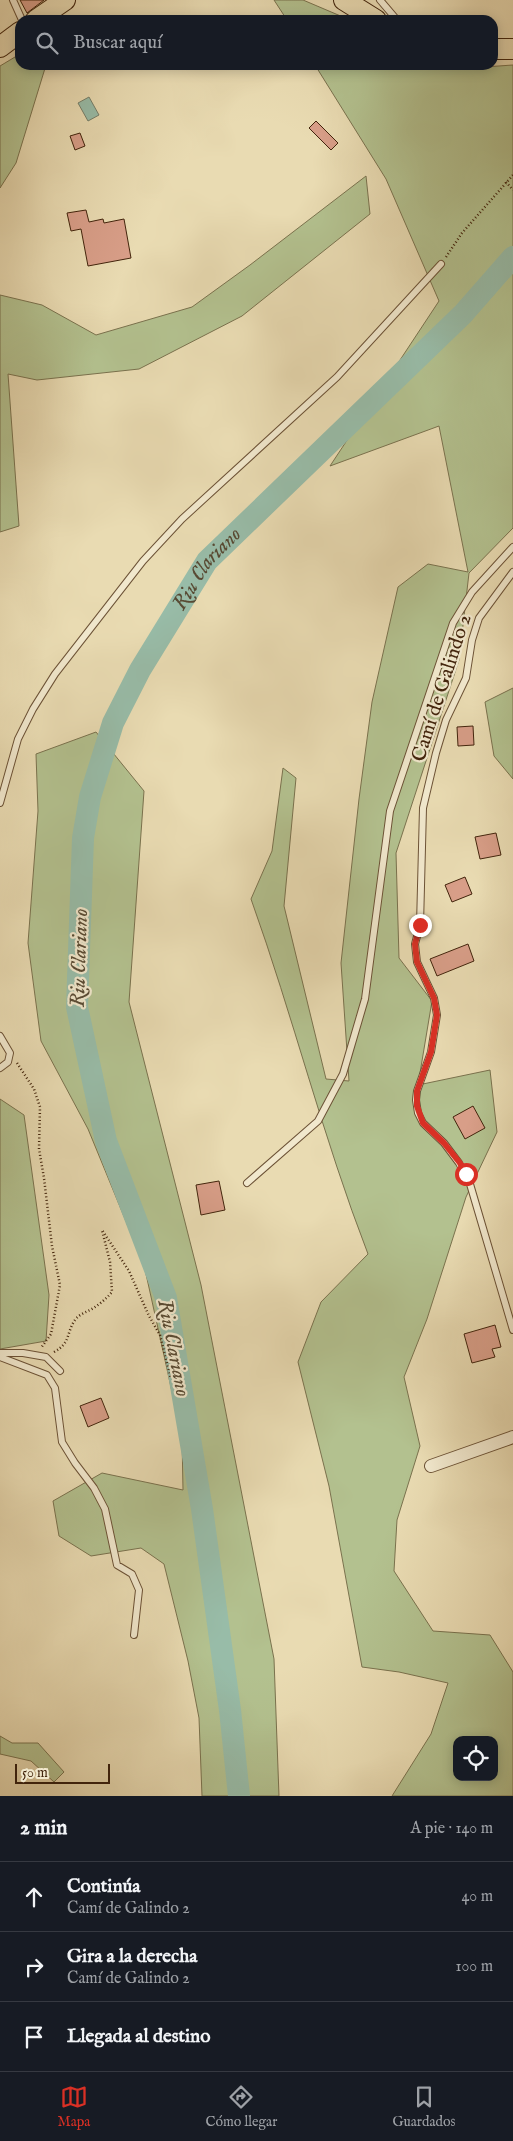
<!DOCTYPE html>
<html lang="es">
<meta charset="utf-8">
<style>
body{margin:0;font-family:"IM FELL English",serif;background:#242831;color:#f1f3f6}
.controls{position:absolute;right:15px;bottom:15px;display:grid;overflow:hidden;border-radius:10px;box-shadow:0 2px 12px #0003}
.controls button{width:45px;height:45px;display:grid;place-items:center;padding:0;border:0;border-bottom:1px solid #363941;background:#171b24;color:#f1f3f6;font:25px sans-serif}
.scale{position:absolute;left:15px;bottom:12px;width:95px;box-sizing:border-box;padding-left:5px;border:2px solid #42240c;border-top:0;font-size:14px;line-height:18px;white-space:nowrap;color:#42240c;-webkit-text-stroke:4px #f1e8cd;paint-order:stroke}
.stop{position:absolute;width:15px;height:15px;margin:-11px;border:4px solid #d93025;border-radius:50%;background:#fff}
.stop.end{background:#d93025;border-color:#fff;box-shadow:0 1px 5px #0008}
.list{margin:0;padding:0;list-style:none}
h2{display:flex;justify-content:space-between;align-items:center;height:65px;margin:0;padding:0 20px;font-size:21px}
h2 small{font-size:16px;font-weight:400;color:#9ea1a6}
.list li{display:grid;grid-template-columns:32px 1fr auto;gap:15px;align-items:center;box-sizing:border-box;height:70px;padding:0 20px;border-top:1px solid #363941}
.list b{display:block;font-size:19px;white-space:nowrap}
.list p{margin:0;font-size:16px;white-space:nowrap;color:#9ea1a6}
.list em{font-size:16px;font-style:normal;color:#9ea1a6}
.icon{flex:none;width:28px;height:28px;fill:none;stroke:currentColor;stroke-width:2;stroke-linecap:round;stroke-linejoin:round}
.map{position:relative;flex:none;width:513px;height:1796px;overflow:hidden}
.search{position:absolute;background:#171b24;box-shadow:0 2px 12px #0003;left:15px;right:15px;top:15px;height:55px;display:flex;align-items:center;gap:12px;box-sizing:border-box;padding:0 18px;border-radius:15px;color:#9ea1a6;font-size:19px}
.sheet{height:275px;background:#171b24}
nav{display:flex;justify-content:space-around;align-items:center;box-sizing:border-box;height:70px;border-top:1px solid #363941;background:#171b24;font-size:14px;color:#9ea1a6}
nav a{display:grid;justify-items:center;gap:2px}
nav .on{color:#d93025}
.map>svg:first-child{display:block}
.green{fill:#b3c18f;stroke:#7a724e;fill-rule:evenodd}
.water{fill:#98bca8;stroke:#767f6a}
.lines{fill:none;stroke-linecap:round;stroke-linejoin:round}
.river{stroke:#98bca8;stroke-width:22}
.building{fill:#d89e88;stroke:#42240c}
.lane-casing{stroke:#6c5236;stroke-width:8}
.street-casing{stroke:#6c5236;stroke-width:14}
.primary-casing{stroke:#42240c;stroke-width:22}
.path{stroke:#42240c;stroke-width:2.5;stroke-dasharray:1 2.5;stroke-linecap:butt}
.lane{stroke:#f1e8cd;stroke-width:6}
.street{stroke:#f1e8cd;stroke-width:12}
.primary{stroke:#e9dbb2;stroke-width:20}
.route{stroke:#d93025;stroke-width:6}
.labels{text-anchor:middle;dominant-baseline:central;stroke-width:4.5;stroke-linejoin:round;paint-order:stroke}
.street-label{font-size:20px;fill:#42240c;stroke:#f1e8cd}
.water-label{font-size:21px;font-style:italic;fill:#584a33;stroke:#f1e8cd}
</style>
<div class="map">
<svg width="513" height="1796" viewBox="0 0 513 1796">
<rect width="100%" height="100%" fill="#e9dbb2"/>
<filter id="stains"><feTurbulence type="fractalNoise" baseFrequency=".004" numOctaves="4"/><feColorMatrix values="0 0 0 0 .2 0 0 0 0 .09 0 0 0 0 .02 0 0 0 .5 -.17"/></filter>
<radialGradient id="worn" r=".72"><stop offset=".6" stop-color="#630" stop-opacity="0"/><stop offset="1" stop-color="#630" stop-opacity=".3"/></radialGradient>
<path class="green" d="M274 0H303L350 20H287Z
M20 54V65H46L16 163 0 188V66Z
M315 65H462L470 68 513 65V528L469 573 459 660 396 853 399 958 432 1001 418 1085 490 1070 497 1132 466 1197 427 1319 404 1377 420 1446 397 1520 394 1571 433 1631 490 1635 513 1672V1796H392L431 1734 448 1683 399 1672 362 1667 329 1486 298 1362 321 1302 368 1254C323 1138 293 1016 251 899L272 851 283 768 296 778 284 906 326 1079 349 1081 341 963 359 799 372 702 398 587 428 564 468 572 439 426 330 466 439 301 386 179ZM457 1740H494V1777H457Z
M366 176 370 214 242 316 139 369 37 380 8 374 19 526 0 532V295L42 305 96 335 192 307 250 265Z
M513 688V779L494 756 485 702Z
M96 732 144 791 129 1002 201 1285 274 1659 279 1796H202L199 1718 188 1661 164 1564 141 1548 91 1556 59 1536 53 1501 102 1473 183 1490 182 1437 144 1265 88 1129 41 1041 28 943 38 811 36 754Z
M0 1099 24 1115 49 1295 46 1341 0 1349Z
M0 1736 12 1743H38L64 1772 54 1782 31 1761 0 1754Z"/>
<path class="water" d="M89 97 99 115 88 121 78 103Z"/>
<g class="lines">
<path class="river" id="s1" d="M239 1796 230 1710 202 1509 166 1298 106 1141 77 1007 83 838 90 797 113 723 140 670 207 561 463 314 513 257"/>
</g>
<path class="building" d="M20 0H44L27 13Z
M316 121 338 143 331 150 309 128Z
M80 133 85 146 75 150 70 136Z
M86 210 89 222 103 219 104 223 124 219 131 258 88 266 81 229 71 231 67 213Z
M473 726 474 745 458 746 457 727Z
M496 833 501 855 480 859 475 837Z
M465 877 472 894 452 902 445 885Z
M468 944 474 961 437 976 430 959Z
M473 1106 485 1128 465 1139 453 1117Z
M219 1181 225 1210 201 1215 196 1185Z
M495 1325 501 1347 492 1349 495 1357 472 1363 464 1334Z
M101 1398 109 1418 88 1427 80 1406Z"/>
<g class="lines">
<defs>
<path id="lane" d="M13 0 22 20
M380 0 397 20
M513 572 479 618 472 640 466 678 446 720 436 753 423 808 420 925 415 944 417 962 434 998 437 1015 431 1052 417 1091 416 1100 418 1113 423 1123 444 1143 459 1163 470 1184 513 1330
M0 803 18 739 33 709 55 674 143 561 182 519 337 377 441 264
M0 1036 10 1053 8 1062 0 1068
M247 1183 318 1121 343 1074 365 999 390 811 453 623 472 592 513 547
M0 1353H23L46 1357 60 1371
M0 1357 47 1375 55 1388 62 1442 75 1463 94 1488 105 1509 117 1565 132 1574 139 1590 134 1635"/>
<path id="street" d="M431 1466 513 1437"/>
<path id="primary" d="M344 0 376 20
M36 20 65 0
M0 47 20 32
M493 49H513"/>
</defs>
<use href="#lane" class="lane-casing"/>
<use href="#street" class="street-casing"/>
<use href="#primary" class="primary-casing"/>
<path class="path" d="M506 182 513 190
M446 257 462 233 513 175
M17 1063 34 1089 40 1107 39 1149 44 1178 52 1246 60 1285 51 1334 41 1348
M54 1352C71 1343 66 1333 75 1320 80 1313 88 1312 95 1307 101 1303 107 1298 112 1292L110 1262 102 1230 129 1271 149 1316 160 1335 171 1379"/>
<use href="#lane" class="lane"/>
<use href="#street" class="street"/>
<use href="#primary" class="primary"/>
</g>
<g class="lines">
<path class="route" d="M420 925 415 944 417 962 434 998 437 1015 431 1052 417 1091V1106L423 1123 444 1143 460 1163 466 1174"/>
</g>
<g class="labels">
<g class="street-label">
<text transform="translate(442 688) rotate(-72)">Camí de Galindo 2</text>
</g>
<g class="water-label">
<text stroke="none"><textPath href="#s1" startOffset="1278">Riu Clariano</textPath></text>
<text transform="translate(80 958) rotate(-88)">Riu Clariano</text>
<text transform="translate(173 1348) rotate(79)">Riu Clariano</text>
</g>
</g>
<rect width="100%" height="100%" filter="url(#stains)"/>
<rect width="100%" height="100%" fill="url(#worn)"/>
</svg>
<div class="controls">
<button><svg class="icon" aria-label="locate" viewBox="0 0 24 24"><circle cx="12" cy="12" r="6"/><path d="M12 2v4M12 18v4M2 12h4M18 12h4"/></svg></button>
</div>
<div class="scale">50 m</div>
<div class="stop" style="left:466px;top:1174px"></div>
<div class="stop end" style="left:420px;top:925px"></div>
<div class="search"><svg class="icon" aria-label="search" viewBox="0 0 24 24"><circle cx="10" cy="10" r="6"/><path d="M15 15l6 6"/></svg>Buscar aquí</div>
</div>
<section class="sheet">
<h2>2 min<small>A pie · 140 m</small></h2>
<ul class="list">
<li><svg class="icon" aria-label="ahead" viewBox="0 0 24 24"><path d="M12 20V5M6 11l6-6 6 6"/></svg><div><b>Continúa</b><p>Camí de Galindo 2</p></div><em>40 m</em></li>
<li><svg class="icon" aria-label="right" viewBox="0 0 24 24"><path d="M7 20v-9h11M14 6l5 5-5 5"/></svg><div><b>Gira a la derecha</b><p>Camí de Galindo 2</p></div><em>100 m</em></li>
<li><svg class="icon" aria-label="arrive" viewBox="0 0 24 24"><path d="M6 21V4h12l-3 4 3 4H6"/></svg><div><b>Llegada al destino</b></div></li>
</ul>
</section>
<nav>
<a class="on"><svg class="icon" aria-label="map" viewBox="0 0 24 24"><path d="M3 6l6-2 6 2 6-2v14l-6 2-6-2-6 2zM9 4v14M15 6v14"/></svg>Mapa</a>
<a><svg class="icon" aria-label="directions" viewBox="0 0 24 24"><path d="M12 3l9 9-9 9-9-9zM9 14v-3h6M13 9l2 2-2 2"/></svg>Cómo llegar</a>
<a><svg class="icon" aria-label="saved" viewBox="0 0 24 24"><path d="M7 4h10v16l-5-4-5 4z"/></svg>Guardados</a>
</nav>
